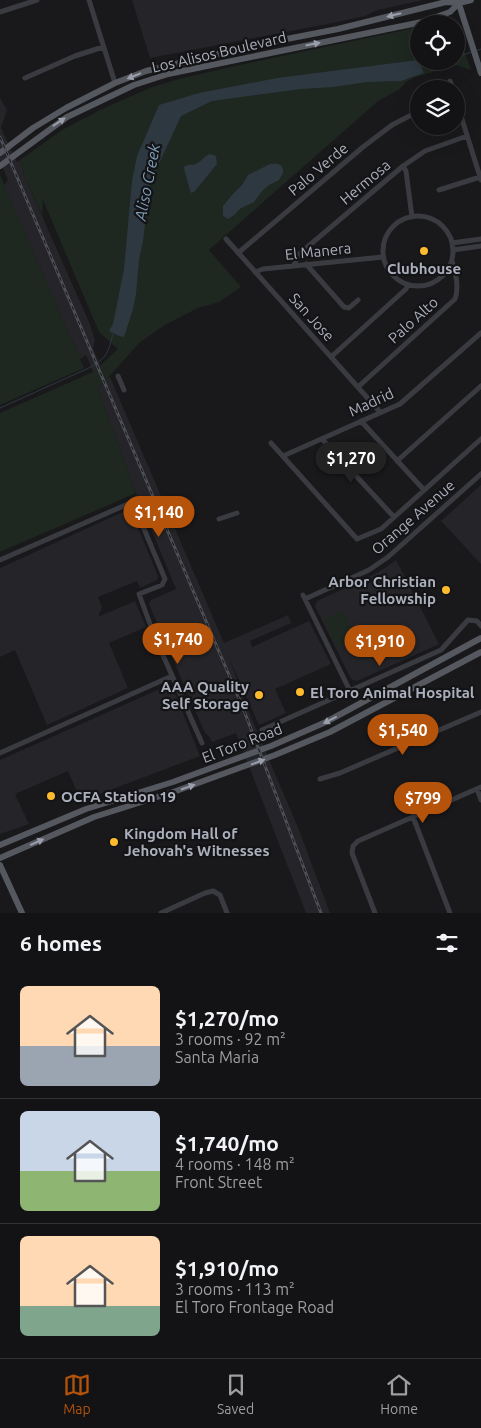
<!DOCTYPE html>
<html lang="en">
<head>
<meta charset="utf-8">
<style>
  :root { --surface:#131315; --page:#202022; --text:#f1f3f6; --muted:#9d9ea0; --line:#323234; --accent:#b45309 }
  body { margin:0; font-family:Ubuntu,sans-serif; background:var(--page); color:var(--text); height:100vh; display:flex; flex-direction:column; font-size:19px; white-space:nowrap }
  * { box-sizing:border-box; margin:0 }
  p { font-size:16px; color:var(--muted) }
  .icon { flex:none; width:28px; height:28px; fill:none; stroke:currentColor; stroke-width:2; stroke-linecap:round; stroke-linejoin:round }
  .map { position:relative; height:913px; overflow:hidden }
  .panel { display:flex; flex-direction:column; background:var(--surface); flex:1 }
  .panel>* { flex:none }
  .controls { position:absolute; left:410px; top:15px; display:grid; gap:10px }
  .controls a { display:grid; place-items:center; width:55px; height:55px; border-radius:50%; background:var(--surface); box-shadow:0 5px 20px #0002,0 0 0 1px var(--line); font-size:25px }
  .price { position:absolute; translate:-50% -42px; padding:0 11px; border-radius:18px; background:var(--accent); color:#fff; font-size:16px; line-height:32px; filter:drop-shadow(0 1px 2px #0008) }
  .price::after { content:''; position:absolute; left:50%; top:30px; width:15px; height:11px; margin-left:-8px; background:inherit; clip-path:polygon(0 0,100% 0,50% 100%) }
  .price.current { background:#222; color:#fff }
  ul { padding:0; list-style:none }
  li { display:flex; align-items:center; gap:15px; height:125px; padding:0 20px }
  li+li { border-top:1px solid var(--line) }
  li span { display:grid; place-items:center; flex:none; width:140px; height:100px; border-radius:8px; color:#555 }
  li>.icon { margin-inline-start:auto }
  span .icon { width:60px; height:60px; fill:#fffc; stroke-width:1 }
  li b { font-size:21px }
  h2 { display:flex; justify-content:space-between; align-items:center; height:60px; padding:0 20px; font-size:21px }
  .tab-bar { display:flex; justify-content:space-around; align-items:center; height:70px; border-top:1px solid var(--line); background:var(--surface); font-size:14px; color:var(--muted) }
  .tab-bar a { display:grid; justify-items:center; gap:2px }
  .tab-bar .current { color:var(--accent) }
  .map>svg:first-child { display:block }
  .built { fill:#252529 }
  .green { fill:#1e2720 }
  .water { fill:#2e3841 }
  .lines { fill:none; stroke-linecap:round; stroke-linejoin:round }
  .stream { stroke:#2e3841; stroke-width:1 }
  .minor { stroke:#3a3b41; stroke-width:5 }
  .major { stroke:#565860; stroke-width:6 }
  .rail-casing { stroke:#4d4f56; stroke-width:3 }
  .rail { stroke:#141417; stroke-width:1; stroke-dasharray:4; stroke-linecap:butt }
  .oneway { fill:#9a9eaa }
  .poi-dot { fill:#ffbb2e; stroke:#141417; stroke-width:2 }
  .labels { text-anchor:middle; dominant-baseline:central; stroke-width:4.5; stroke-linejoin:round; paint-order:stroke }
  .street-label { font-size:15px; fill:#abb0bc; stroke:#141417 }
  .poi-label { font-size:15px; font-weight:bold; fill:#abb0bc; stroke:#141417; text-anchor:start }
  .water-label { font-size:16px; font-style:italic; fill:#7f9eb9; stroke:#141417 }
</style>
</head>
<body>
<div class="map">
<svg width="481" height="913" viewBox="0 0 481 913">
  <rect width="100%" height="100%" fill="#19191c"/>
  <path class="built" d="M132,0H423L378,10L365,16L333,23L150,58Z
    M0,98L7,110L1,128L17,162L20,160L24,173H23L89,322L95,340L93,348L106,380L110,377L224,643L288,615L291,623L250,641L252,647L309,621L331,664L275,689L286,713L259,725L229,658L251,717L299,830L330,913H306L236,733L212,742L209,736L205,733L149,604L151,600L176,589L136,493L98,389L100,387L86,355L80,359L4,185L8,180L0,160Z
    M481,485V564L441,521Z
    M125,511L132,513L158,576L157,580L140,588L137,581L98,597L102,607L98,617L135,601L146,627L109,643L128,688L47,725L15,650L0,657V568Z
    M396,560L439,644L357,681L351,679L315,606L317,601L365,579L382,570Z
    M169,685L173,688L200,756L81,801L68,771L15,794L29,824L0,834V760Z"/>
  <path class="green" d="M419,27V61H456V27L471,70L456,65L416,77L406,82L400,89L378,101L209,250L241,287L219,302L198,308L165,325L139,343L98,389L136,493L0,552V413L93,372L118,349L99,332L43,200L42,215L23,173L24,172L20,160L62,130L100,110L152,87L179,79L235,66Z
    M0,175L84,368L0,405Z
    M343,610L356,637L337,647L324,619Z"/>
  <path class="water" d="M418,60L424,73L401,81L367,82L333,87L301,89L212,101L181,116L150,183L143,241L139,260L136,294L133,309L124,337L119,336L109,331L113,324L124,269L132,181L137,156L159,105L199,93L277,78Z
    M210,154L216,156L217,164L194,192L191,193C190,190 184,170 184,167C189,163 191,166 196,164C202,161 204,156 210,154Z
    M270,164C278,163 284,164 283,173L279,180L269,185L262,191L254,202L241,208L234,215L228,219L223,216V206L232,195L242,185L248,175Z"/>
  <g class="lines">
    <path class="stream" d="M476,51L481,49
      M456,57L472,52
      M422,67L443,61
      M0,408L91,367C108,357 108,352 113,334"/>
    <path class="minor" d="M89,0L115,83
      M0,12L37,0
      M25,78L75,56L103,47
      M450,81L453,89
      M456,100L481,180
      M403,166L406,171L412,217
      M439,190L480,177
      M383 251a35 35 0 1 1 70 0a35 35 0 1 1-70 0Z
      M226,239L380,412
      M452,243L481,239
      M453,250L481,246
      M238,253L363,147L392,125L419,111
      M306,264L344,307L349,308L358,300
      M294,265L298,255L403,166L425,151L467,136
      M255,272L263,269L383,257
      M331,357L406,289L408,285
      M118,376L124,390
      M358,387L455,299C459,288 456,273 452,261
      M361,421L424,490
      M322,439L394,517
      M271,443L357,539L381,529L481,439
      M283,456L400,404L481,333
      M397,461L481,386
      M219,519L237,513
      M0,560L128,504L131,503L134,505L165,579L162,585L139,594L154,635L202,743
      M303,595L350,691
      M305,599L369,570L388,557L481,474
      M262,730L441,650L468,620L477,621L481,626
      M0,753L172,676
      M320,779L340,773L481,712
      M477,789L481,800
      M413,817L450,913
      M161,913L205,893L213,891L220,895L227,913
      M375,913L352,853L353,846L358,841L481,787"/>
    <path class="major" d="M458,1L481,73
      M0,153L33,128L66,108L115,83L146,71L251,46L338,29L446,2L459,3L471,0
      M0,166L67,117L134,85L168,74L422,22L450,12L459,3
      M0,845L86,809L173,782L271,746L326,722L481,638
      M0,858L94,817L176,791L275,755L330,732L481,652
      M0,865L22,913"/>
    <g class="rail-casing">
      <path id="rail" d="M0,137L243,708L321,913"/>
    </g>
    <use href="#rail" class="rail"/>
  </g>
  <defs><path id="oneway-solid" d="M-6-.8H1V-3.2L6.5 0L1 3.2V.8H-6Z" transform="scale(1.25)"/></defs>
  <g class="oneway">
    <use href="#oneway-solid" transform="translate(394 15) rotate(166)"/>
    <use href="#oneway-solid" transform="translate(313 44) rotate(-11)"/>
    <use href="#oneway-solid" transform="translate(134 76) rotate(158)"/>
    <use href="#oneway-solid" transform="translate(59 122) rotate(-33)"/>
    <use href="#oneway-solid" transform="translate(330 720) rotate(153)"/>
    <use href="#oneway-solid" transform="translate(258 762) rotate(-21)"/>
    <use href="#oneway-solid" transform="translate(188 787) rotate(-19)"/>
    <use href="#oneway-solid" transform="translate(37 842) rotate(-24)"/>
  </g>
  <g class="poi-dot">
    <circle cx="424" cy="251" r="5"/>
    <circle cx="446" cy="590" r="5"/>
    <circle cx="300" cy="692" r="5"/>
    <circle cx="259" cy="695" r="5"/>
    <circle cx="51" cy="796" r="5"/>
    <circle cx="114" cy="842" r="5"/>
  </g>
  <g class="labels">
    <g class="street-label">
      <text transform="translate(219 52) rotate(-13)">Los Alisos Boulevard</text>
      <text transform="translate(318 169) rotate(-40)">Palo Verde</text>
      <text transform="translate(365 182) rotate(-40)">Hermosa</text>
      <text transform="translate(318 251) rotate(-6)">El Manera</text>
      <text transform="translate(312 317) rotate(48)">San Jose</text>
      <text transform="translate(413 320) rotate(-42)">Palo Alto</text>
      <text transform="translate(371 402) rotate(-25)">Madrid</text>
      <text transform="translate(413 517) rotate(-41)">Orange Avenue</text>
      <text transform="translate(242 743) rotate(-21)">El Toro Road</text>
    </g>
    <g class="poi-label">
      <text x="424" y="268" text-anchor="middle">Clubhouse</text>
      <text x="436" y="581" text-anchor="end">Arbor Christian<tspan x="436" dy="17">Fellowship</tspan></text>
      <text x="249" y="686" text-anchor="end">AAA Quality<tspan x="249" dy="17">Self Storage</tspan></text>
      <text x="310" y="692">El Toro Animal Hospital</text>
      <text x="61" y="796">OCFA Station 19</text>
      <text x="124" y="833">Kingdom Hall of<tspan x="124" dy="17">Jehovah's Witnesses</tspan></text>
    </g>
    <g class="water-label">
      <text transform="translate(147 182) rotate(-79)">Aliso Creek</text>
    </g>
  </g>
</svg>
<div class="controls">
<a><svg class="icon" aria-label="locate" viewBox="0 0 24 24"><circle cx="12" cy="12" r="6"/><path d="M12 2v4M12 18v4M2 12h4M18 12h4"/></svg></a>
<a><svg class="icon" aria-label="layers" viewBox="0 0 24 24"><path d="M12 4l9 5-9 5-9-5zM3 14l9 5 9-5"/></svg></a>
</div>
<b class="price current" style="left:351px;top:484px">$1,270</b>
<b class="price" style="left:159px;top:538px">$1,140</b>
<b class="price" style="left:178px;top:665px">$1,740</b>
<b class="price" style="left:380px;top:667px">$1,910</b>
<b class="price" style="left:403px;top:756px">$1,540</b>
<b class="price" style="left:423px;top:824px">$799</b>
</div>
<section class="panel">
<h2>6 homes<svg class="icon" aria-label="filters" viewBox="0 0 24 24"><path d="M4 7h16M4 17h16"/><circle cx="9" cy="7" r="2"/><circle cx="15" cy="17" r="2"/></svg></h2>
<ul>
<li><span style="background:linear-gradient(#ffd9b3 60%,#9aa5b1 0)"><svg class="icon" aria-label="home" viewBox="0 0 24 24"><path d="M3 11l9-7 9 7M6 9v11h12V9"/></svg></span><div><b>$1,270/mo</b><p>3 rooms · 92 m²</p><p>Santa Maria</p></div></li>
<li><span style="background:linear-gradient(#c9d6e8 60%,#8fb573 0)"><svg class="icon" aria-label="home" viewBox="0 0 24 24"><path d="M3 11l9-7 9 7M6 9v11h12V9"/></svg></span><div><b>$1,740/mo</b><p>4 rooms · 148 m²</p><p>Front Street</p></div></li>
<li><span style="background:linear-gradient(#ffd9b3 70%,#7fa58c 0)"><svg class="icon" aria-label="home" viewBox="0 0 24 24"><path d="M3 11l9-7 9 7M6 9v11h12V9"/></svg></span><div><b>$1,910/mo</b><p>3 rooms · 113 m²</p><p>El Toro Frontage Road</p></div></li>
</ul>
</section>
<nav class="tab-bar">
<a class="current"><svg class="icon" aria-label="map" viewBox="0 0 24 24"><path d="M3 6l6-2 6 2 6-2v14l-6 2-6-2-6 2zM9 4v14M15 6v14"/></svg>Map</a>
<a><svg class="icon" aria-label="saved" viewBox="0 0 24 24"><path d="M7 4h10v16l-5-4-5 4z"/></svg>Saved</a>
<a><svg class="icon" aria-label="home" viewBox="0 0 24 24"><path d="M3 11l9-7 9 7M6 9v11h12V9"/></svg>Home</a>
</nav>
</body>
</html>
